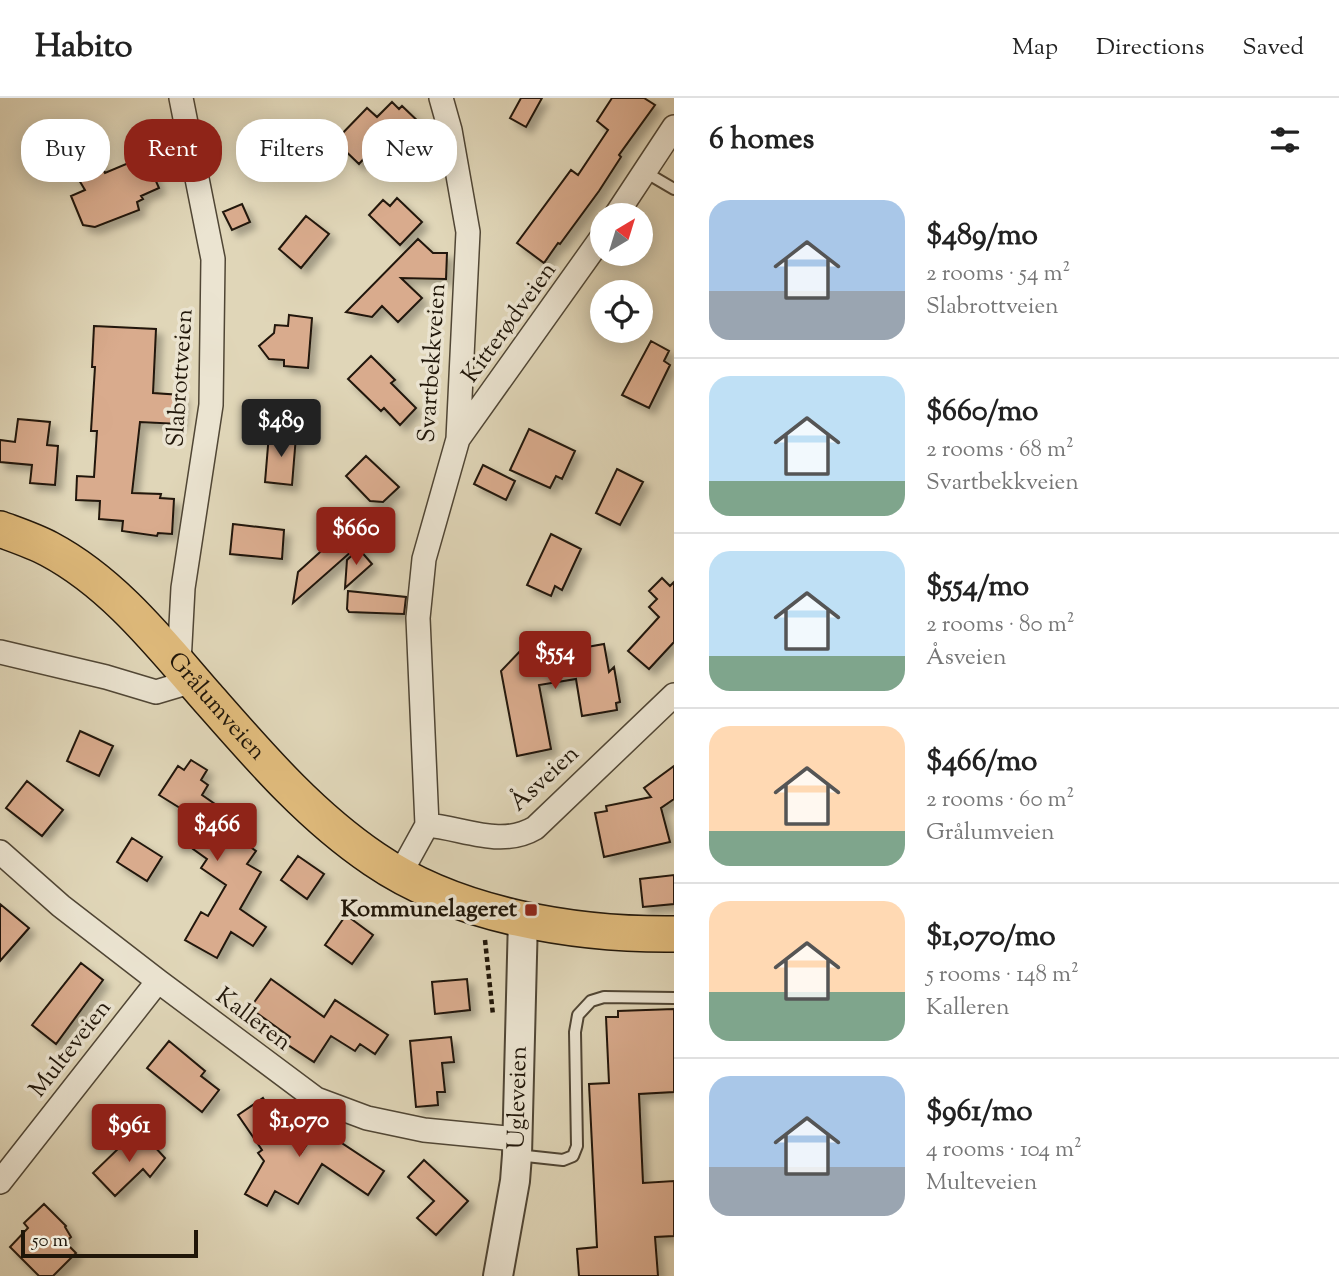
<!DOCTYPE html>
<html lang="en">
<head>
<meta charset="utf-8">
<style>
  :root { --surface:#fff; --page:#f2f2f2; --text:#222; --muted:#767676; --line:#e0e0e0; --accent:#8f2418 }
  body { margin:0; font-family:"Sorts Mill Goudy",serif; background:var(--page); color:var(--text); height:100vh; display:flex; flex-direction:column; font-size:26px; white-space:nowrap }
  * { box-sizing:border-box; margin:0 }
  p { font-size:23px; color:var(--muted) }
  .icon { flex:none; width:38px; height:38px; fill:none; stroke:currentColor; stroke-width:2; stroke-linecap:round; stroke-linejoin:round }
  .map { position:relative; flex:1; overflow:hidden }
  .sheet { display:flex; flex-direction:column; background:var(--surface); width:665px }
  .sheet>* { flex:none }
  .banner { position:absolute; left:21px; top:21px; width:548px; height:63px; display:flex; gap:14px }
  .needle { width:46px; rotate:38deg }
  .fabs { position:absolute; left:590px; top:105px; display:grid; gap:14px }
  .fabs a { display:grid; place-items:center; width:63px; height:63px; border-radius:50%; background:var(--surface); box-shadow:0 4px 18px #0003; font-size:35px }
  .scale { position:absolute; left:21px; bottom:18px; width:177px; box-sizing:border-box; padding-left:7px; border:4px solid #201609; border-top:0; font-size:19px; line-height:24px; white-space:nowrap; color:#201609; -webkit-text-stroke:5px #ebe4d1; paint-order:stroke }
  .price { position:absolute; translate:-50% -60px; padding:0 16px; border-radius:7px; background:var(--accent); color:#fff; font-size:23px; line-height:46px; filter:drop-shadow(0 2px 4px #0008) }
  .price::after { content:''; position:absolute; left:50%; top:42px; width:21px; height:16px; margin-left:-10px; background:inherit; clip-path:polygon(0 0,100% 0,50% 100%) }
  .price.current { background:#222; color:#fff }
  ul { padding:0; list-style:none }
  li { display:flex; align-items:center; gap:21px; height:175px; padding:0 35px }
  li+li { border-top:2px solid var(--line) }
  li span { display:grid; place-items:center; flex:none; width:196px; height:140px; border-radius:21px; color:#555 }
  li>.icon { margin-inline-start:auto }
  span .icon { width:84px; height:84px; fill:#fffc; stroke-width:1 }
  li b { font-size:30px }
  h2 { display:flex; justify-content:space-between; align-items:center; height:84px; padding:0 35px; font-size:30px }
  .chip { padding:0 24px; border-radius:28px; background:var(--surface); box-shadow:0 4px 18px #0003; font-size:24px; line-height:63px }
  .chip.current { background:var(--accent); color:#fff }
  header { display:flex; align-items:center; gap:42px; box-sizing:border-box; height:98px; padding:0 35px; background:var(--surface); border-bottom:2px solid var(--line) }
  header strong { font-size:33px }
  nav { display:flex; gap:38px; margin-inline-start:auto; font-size:24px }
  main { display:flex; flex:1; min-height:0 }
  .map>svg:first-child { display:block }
  .building { fill:#d9ab8d; stroke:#201609; stroke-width:2; filter:url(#shadow) }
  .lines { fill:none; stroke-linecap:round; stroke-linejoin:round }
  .service-casing { stroke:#504635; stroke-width:14 }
  .minor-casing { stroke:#504635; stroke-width:26 }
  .tertiary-casing { stroke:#504635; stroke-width:32 }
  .primary-casing { stroke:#201609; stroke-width:38 }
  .path { stroke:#201609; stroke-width:4.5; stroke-dasharray:5 3.5; stroke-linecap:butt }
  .service { stroke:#ebe4d1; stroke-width:10 }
  .minor { stroke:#ebe4d1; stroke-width:23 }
  .tertiary { stroke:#ebe4d1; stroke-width:28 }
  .primary { stroke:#e0bb7c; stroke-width:35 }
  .poi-dot { fill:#8f2418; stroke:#ebe4d1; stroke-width:2.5 }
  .labels { text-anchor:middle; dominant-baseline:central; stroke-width:7; stroke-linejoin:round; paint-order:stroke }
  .street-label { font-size:24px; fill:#201609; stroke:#ebe4d1 }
  .poi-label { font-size:24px; font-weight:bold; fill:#201609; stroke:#ebe4d1; text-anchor:end }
</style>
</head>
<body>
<header>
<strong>Habito</strong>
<nav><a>Map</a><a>Directions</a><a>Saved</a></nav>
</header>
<main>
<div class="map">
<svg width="674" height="1178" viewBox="0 0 674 1178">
  <defs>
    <filter id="shadow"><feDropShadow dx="6" dy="6" stdDeviation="3.5" flood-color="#0004"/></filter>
  </defs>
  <rect width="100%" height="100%" fill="#e0d6b8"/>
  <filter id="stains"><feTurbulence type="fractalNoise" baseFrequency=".00286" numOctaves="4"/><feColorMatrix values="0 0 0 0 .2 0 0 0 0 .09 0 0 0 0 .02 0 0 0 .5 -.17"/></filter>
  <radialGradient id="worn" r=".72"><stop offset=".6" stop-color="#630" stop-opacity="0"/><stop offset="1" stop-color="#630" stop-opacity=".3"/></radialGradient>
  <path class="building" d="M521,0H542L526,29L510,20Z
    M612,0H644L655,7L619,57L621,59L599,93L560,146L558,145L544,165L517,145L571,72L578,77L608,32L597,23Z
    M392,4L399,11L402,8L423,28L404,48L398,43L385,56L376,47L359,66L335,43L367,10L377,19Z
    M81,31L105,75L145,58L159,90L141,98L143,101L137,104L139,112L95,129L83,127L71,98L85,92L57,45Z
    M287,31L295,60L247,72L239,44Z
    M397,100L422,124L400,147L369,117L383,102L390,108Z
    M242,106L250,124L232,132L223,114Z
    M306,118L329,136L301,170L279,151Z
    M418,141L433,155H447L446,181L401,180L422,200L398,224L382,208L372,219L346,214Z
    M289,217L312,220L308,270L284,268V262L269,261L259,248L274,235L275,227L288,228Z
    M94,228L156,231L153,295L182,297L180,326L140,324L132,395L161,396L160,400L174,401L172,436L158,435L157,438L122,433L123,423L99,421L100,403L76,402L77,378L94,379L97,333H91L95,269H92Z
    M651,243L669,253L664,263L670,267L649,310L622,297Z
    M371,258L395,282L391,285L416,310L400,327L384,310L381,313L348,281Z
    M18,321L50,324L47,347L58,348L55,387L30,385L32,367L0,364V342L15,344Z
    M529,331L575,353L562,381L556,378L550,390L510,372Z
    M269,336L296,338L292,387L265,384Z
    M366,358L399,389L383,404L370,403L346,378Z
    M483,367L515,383L506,402L474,386Z
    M617,371L643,384L620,427L596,415Z
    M233,426L284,432L282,461L230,456Z
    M551,436L581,451L562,492L555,488L551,498L527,487Z
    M339,437L353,452L293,505L298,474Z
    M359,451L372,466L345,490L347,462Z
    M662,480L670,488L674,484V544L649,571L628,553L659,519L649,509L657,501L649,493Z
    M348,493L406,499L404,516L349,514L347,511Z
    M604,546L609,574L614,569L620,604L616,605L617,612L582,618L576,581L539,587L551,651L517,658L501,573L525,548L540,562L571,556L570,552Z
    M80,633L113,648L99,678L67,663Z
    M191,662L207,672L201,682L208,687L202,697L241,724L232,736L256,753L247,766L261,774L240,811L266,829L253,848L231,834L217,860L185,842L201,814L208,818L226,787L201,770L207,761L193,751L209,728L159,697L178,668L184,672Z
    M674,668V701L661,710L670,744L604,759L595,715L607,713L606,708L651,699L644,690Z
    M27,683L63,712L42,738L6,710Z
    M132,740L162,759L147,783L117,764Z
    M298,758L324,776L307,801L281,782Z
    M674,777V806L643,809L640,781Z
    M0,806L29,830L0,863Z
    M346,817L373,837L352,866L325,847Z
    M81,865L103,882L56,946L32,927Z
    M271,881L324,919L335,902L388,937L375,956L360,946L355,953L331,938L314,964L285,945L290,939L250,910Z
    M467,881L470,912L435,916L432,884Z
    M674,911V994L639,996L643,1085L674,1083V1138L655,1139L658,1178H579L577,1151L597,1149L589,986L609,985L606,919H618V913Z
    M451,939L454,964L442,965L445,994H437L438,1007L416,1009L410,943Z
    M169,943L205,973L201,978L219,992L202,1014L147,970Z
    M263,1000L301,1055L316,1033L332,1043L334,1040L384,1073L368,1097L322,1066L298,1106L275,1093L267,1108L245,1096L264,1063L258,1055L262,1052L238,1017Z
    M142,1035L165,1060L150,1079L143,1071L115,1098L93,1075L122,1047L126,1050Z
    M424,1062L468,1103L436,1137L417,1120L434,1103L408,1079Z
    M44,1106L66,1128L65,1129L71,1139L65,1144L76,1155L53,1178H39L10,1149L28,1130L24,1125Z"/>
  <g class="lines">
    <g class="service-casing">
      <path id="service" d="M645,74L674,91
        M517,1057L563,1062L573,1058L577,1048L575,934L578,917L591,903L604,899L674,900"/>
    </g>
    <g class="minor-casing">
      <path id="minor" d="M616,117L674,29
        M458,341L602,139
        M0,554L106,579L156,594L193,583
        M179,565L183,490L211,307L213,161L181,0
        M427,727C463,730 501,750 535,730L674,597
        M0,754L61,808L158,883L316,1001L367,1020L424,1032L517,1041
        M400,776L427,727L418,520L424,461L458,341L468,134L450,32L441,0
        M0,1084L158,883"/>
    </g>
    <g class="tertiary-casing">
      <g id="tertiary">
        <path id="s1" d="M498,1178L515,1083L517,1057L523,820"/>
      </g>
    </g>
    <g class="primary-casing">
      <g id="primary">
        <path id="s2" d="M0,431C16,437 34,443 49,451C113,485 160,545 207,599C258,657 309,717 374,761C457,818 575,837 674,836"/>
      </g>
    </g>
    <path class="path" d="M485,842L493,917"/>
    <use href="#service" class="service"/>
    <use href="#minor" class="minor"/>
    <use href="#tertiary" class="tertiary"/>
    <use href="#primary" class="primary"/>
  </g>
  <rect class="poi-dot" x="524" y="805" width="14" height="14" rx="3.5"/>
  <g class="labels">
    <g class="street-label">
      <text transform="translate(510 225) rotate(-54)">Kitterødveien</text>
      <text transform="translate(433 265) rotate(-86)">Svartbekkveien</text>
      <text transform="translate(181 280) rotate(-86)">Slabrottveien</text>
      <text stroke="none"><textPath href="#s2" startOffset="284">Grålumveien</textPath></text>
      <text transform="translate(545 681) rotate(-43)">Åsveien</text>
      <text transform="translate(253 922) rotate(37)">Kalleren</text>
      <text transform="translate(71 951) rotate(-52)">Multeveien</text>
      <text stroke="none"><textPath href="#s1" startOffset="180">Ugleveien</textPath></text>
    </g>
    <g class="poi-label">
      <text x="517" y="812">Kommunelageret</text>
    </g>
  </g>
  <rect width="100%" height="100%" filter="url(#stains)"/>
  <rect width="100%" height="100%" fill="url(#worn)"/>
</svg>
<div class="fabs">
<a><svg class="needle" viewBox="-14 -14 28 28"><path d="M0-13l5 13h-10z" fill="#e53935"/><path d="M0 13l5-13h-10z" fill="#767676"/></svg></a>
<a><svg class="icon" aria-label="locate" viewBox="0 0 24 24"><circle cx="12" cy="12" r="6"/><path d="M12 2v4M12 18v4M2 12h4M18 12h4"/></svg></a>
</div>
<div class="scale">50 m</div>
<b class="price current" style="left:281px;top:361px">$489</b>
<b class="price" style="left:356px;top:469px">$660</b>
<b class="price" style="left:555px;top:593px">$554</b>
<b class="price" style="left:217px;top:765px">$466</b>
<b class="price" style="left:299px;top:1061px">$1,070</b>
<b class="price" style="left:129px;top:1066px">$961</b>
<div class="banner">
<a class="chip">Buy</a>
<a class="chip current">Rent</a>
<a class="chip">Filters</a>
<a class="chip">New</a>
</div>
</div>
<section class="sheet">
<h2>6 homes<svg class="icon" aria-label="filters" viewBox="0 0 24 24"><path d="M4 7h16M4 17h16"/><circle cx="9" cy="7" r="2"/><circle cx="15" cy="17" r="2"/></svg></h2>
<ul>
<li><span style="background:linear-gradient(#a9c7e8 65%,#9aa5b1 0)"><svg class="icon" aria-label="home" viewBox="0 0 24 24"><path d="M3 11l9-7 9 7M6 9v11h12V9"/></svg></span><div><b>$489/mo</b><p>2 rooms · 54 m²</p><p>Slabrottveien</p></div></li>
<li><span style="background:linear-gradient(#bfe0f5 75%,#7fa58c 0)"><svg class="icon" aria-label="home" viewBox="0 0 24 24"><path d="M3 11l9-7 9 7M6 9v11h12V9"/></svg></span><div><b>$660/mo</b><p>2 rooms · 68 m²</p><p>Svartbekkveien</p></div></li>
<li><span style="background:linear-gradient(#bfe0f5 75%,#7fa58c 0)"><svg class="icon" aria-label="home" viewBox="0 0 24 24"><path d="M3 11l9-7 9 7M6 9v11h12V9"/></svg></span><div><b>$554/mo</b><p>2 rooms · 80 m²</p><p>Åsveien</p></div></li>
<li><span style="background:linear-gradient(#ffd9b3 75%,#7fa58c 0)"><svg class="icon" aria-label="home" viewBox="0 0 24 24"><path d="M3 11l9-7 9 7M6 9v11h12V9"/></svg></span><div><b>$466/mo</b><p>2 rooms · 60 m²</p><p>Grålumveien</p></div></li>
<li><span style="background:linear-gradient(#ffd9b3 65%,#7fa58c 0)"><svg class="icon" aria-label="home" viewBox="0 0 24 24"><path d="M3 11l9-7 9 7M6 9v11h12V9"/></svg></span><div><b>$1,070/mo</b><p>5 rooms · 148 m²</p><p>Kalleren</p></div></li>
<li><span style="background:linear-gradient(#a9c7e8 65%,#9aa5b1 0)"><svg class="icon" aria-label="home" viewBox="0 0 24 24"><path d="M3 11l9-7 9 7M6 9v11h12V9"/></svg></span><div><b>$961/mo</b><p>4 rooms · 104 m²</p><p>Multeveien</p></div></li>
</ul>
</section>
</main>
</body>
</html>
